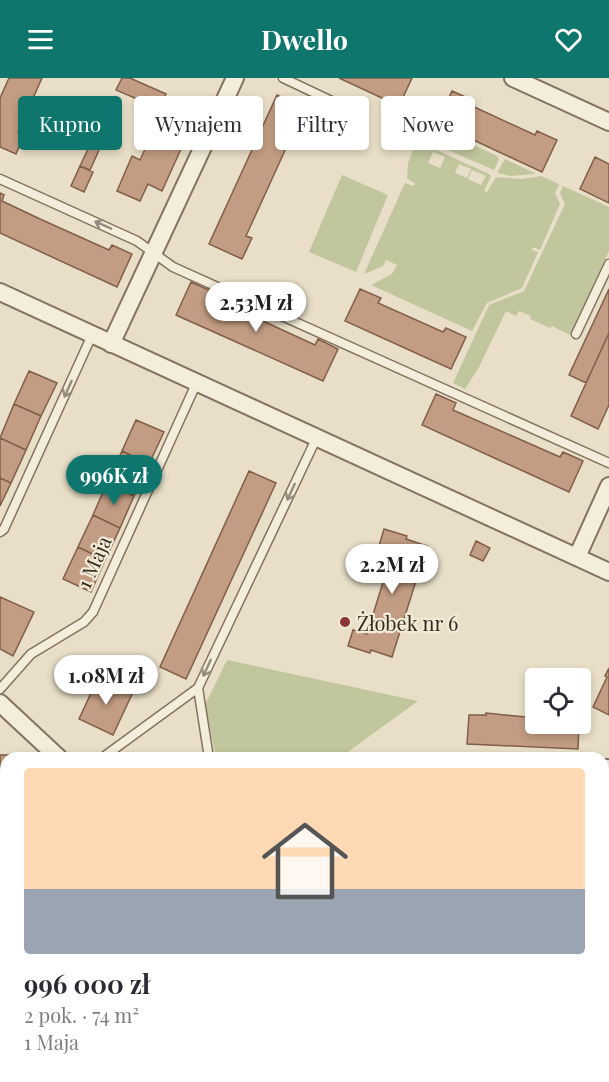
<!DOCTYPE html>
<html lang="pl">
<head>
<meta charset="utf-8">
<style>
  :root { --surface:#fff; --page:#f2f2f3; --text:#2b2b33; --muted:#7c7c81; --accent:#0f766e }
  body { margin:0; font-family:"Playfair Display",serif; background:var(--page); color:var(--text); height:100vh; display:flex; flex-direction:column; font-size:22px; white-space:nowrap }
  * { box-sizing:border-box; margin:0 }
  p { font-size:20px; color:var(--muted) }
  .icon { flex:none; width:33px; height:33px; fill:none; stroke:currentColor; stroke-width:2; stroke-linecap:round; stroke-linejoin:round }
  .map { position:relative; flex:1; overflow:hidden }
  .panel { position:absolute; left:0px; top:674px; width:609px; height:332px; display:flex; flex-direction:column; background:var(--surface); border-radius:18px 18px 0 0; box-shadow:0 3px 9px #0003 }
  .panel>* { flex:none }
  .hud { position:absolute; left:18px; top:18px; width:573px; height:54px; display:flex; gap:12px }
  .controls { position:absolute; left:525px; top:590px; display:grid; gap:12px }
  .controls a { display:grid; place-items:center; width:66px; height:66px; border-radius:6px; background:var(--surface); box-shadow:0 3px 9px #0003; font-size:30px }
  .price { position:absolute; translate:-50% -51px; padding:0 14px; border-radius:21px; background:#fff; color:#222; font-size:20px; line-height:39px; filter:drop-shadow(0 2px 3px #0008) }
  .price::after { content:''; position:absolute; left:50%; top:36px; width:18px; height:14px; margin-left:-9px; background:inherit; clip-path:polygon(0 0,100% 0,50% 100%) }
  .price.on { background:var(--accent); color:#fff }
  ul { padding:0; list-style:none }
  li { display:grid; align-content:center; gap:12px; height:318px; padding:0 24px }
  li span { display:grid; place-items:center; height:186px; border-radius:6px; color:#555 }
  li>.icon { margin-inline-start:auto }
  span .icon { width:108px; height:108px; fill:#fffc; stroke-width:1 }
  li b { font-size:26px }
  .pill { padding:0 21px; border-radius:6px; background:var(--surface); box-shadow:0 3px 9px #0003; font-size:21px; line-height:54px }
  .pill.on { background:var(--accent); color:#fff }
  header { display:flex; justify-content:space-between; align-items:center; height:78px; padding:0 24px; background:var(--accent); color:#fff; font-size:27px; font-weight:700 }
  .map>svg:first-child { display:block }
  .green { fill:#c2c69d; fill-rule:evenodd }
  .building { fill:#c39d83; stroke:#805e48; stroke-width:1.5 }
  .lines { fill:none; stroke-linecap:round; stroke-linejoin:round }
  .service-casing { stroke:#83725f; stroke-width:11 }
  .minor-casing { stroke:#83725f; stroke-width:20 }
  .service { stroke:#f5eddb; stroke-width:8 }
  .minor { stroke:#f5eddb; stroke-width:16 }
  .oneway { stroke:#968c7e }
  .poi-dot { fill:#8b3638; stroke:#f2ead7; stroke-width:2 }
  .labels { text-anchor:middle; dominant-baseline:central; stroke-width:4.5; stroke-linejoin:round; paint-order:stroke }
  .street-label { font-size:20px; fill:#362b21; stroke:#f2ead7 }
  .poi-label { font-size:20px; fill:#362b21; stroke:#f2ead7; text-anchor:start }
</style>
</head>
<body>
<header><svg class="icon" aria-label="menu" viewBox="0 0 24 24"><path d="M4 6h16M4 12h16M4 18h16"/></svg>Dwello<svg class="icon" aria-label="heart" viewBox="0 0 24 24"><path d="M12 20l-8-8c-3-5 5-10 8-4 3-6 11-1 8 4z"/></svg></header>
<div class="map">
<svg width="609" height="1004" viewBox="0 0 609 1004">
  <rect width="100%" height="100%" fill="#e9dfc8"/>
  <path class="green" d="M427,45L497,78L499,81L494,92L420,60L419,57Z
    M416,65L431,71L432,70L489,96L491,98L484,113L487,114L496,99L521,101L541,98L559,106L555,115L560,126L540,172L533,169L532,172L538,174L522,210L487,225L472,253L371,207L392,196L397,187L386,182L383,188L364,196L405,105L413,108L415,105L407,101L408,85ZM433,74L445,79L440,90L428,85ZM459,86L471,91L467,100L455,95ZM472,92L486,98L481,107L468,101Z
    M505,81L535,95V96L510,98L498,95V93Z
    M342,97L388,117L356,194L309,174Z
    M563,108L609,129V173L570,257L552,248L550,250L530,241L531,238L519,233L516,238L506,233L479,289L465,311L453,305L489,227L524,213L565,126L560,115Z
    M227,582L418,623L341,679H216L205,627Z"/>
  <path class="building" d="M9,0H42L18,54L24,57L16,76L0,69V20Z
    M122,0H130L166,16L160,31L116,12Z
    M339,0H412L399,28Z
    M452,13L472,22L470,27L535,57L537,53L557,62L542,94L437,45Z
    M277,17L310,32L301,53L295,50L282,79L246,158L252,160L242,181L209,166Z
    M109,26L118,30L90,92L80,88Z
    M156,47L186,60L162,113L148,106L140,123L117,113L132,78L140,82Z
    M595,79L609,86V125L580,111Z
    M80,88L93,94L84,114L71,108Z
    M0,115L4,117L2,123L40,141L109,172L112,167L132,176L117,209L0,155Z
    M191,204L211,213L209,218L315,267L318,261L338,271L323,303L176,237Z
    M360,211L381,220L378,225L443,254L446,250L466,259L451,291L345,243Z
    M609,211V255L586,305L569,297Z
    M609,255V327L598,351L571,338Z
    M29,293L57,305L41,338L14,326Z
    M436,316L456,325L453,332L560,379L563,374L583,383L569,414L422,347Z
    M14,326L41,338L26,372L0,360Z
    M136,342L164,354L149,386L122,373Z
    M0,360L26,372L11,405L0,400Z
    M122,373L149,386L134,418L107,405Z
    M249,393L276,405L186,601L160,589Z
    M0,400L11,405L0,428Z
    M107,405L134,418L120,450L93,437Z
    M93,437L120,450L105,482L78,469Z
    M384,451L407,458L406,461L427,468L392,579L371,572L370,575L348,568L353,552L367,556L393,472L379,468Z
    M476,463L490,470L483,483L470,477Z
    M78,469L105,482L91,514L63,501Z
    M0,519L34,534L13,578L0,571Z
    M609,590V637L593,629L607,599L605,598Z
    M99,598L133,614L113,657L79,641Z
    M486,635L536,640V645H579L578,671L467,666L469,637H486Z
    M0,677H16V680H6V712H0Z
    M603,703H609V859L604,980Z
    M0,741L6,742V770H0Z
    M56,999H87V1004H56Z
    M192,999H229V1004H192Z
    M300,999H332V1004H300Z
    M409,999H441L440,1004H409Z
    M521,999H550L549,1004H518V1002H521Z"/>
  <g class="lines">
    <g class="service-casing">
      <path id="service" d="M283,0L338,26L344,34L335,53
        M0,101L137,163L173,189L609,385
        M576,256L609,186
        M0,454L4,451L92,257
        M0,611L31,576L84,544L93,534L196,306
        M102,680L198,610
        M209,680L198,610L316,361
        M233,1004V999"/>
    </g>
    <g class="minor-casing">
      <path id="minor" d="M513,0L609,44
        M0,214L609,494
        M111,266L235,0
        M577,479L609,408
        M0,625L59,680
        M603,690H609
        M0,780H6
        M603,990L609,991
        M120,1004V999"/>
    </g>
    <use href="#service" class="service"/>
    <use href="#minor" class="minor"/>
  </g>
  <defs><path id="oneway-shaft" d="M-6 0H5M1.5-3L5.5 0L1.5 3" fill="none" stroke-width="1.6" stroke-linecap="round" stroke-linejoin="round" transform="scale(1.5)"/></defs>
  <g class="oneway">
    <use href="#oneway-shaft" transform="translate(103 147) rotate(-156)"/>
    <use href="#oneway-shaft" transform="translate(68 311) rotate(114)"/>
    <use href="#oneway-shaft" transform="translate(291 414) rotate(115)"/>
    <use href="#oneway-shaft" transform="translate(207 590) rotate(115)"/>
  </g>
  <circle class="poi-dot" cx="345" cy="544" r="6"/>
  <g class="labels">
    <g class="street-label">
      <text transform="translate(93 484) rotate(-66)">1 Maja</text>
    </g>
    <g class="poi-label">
      <text x="357" y="544">Żłobek nr 6</text>
    </g>
  </g>
</svg>
<div class="controls">
<a><svg class="icon" aria-label="locate" viewBox="0 0 24 24"><circle cx="12" cy="12" r="6"/><path d="M12 2v4M12 18v4M2 12h4M18 12h4"/></svg></a>
</div>
<b class="price" style="left:256px;top:255px">2.53M zł</b>
<b class="price on" style="left:114px;top:428px">996K zł</b>
<b class="price" style="left:392px;top:517px">2.2M zł</b>
<b class="price" style="left:106px;top:628px">1.08M zł</b>
<div class="hud">
<a class="pill on">Kupno</a>
<a class="pill">Wynajem</a>
<a class="pill">Filtry</a>
<a class="pill">Nowe</a>
</div>
<section class="panel">
<ul>
<li><span style="background:linear-gradient(#ffd9b3 65%,#9aa5b1 0)"><svg class="icon" aria-label="home" viewBox="0 0 24 24"><path d="M3 11l9-7 9 7M6 9v11h12V9"/></svg></span><div><b>996 000 zł</b><p>2 pok. · 74 m²</p><p>1 Maja</p></div></li>
</ul>
</section>
</div>
</body>
</html>
